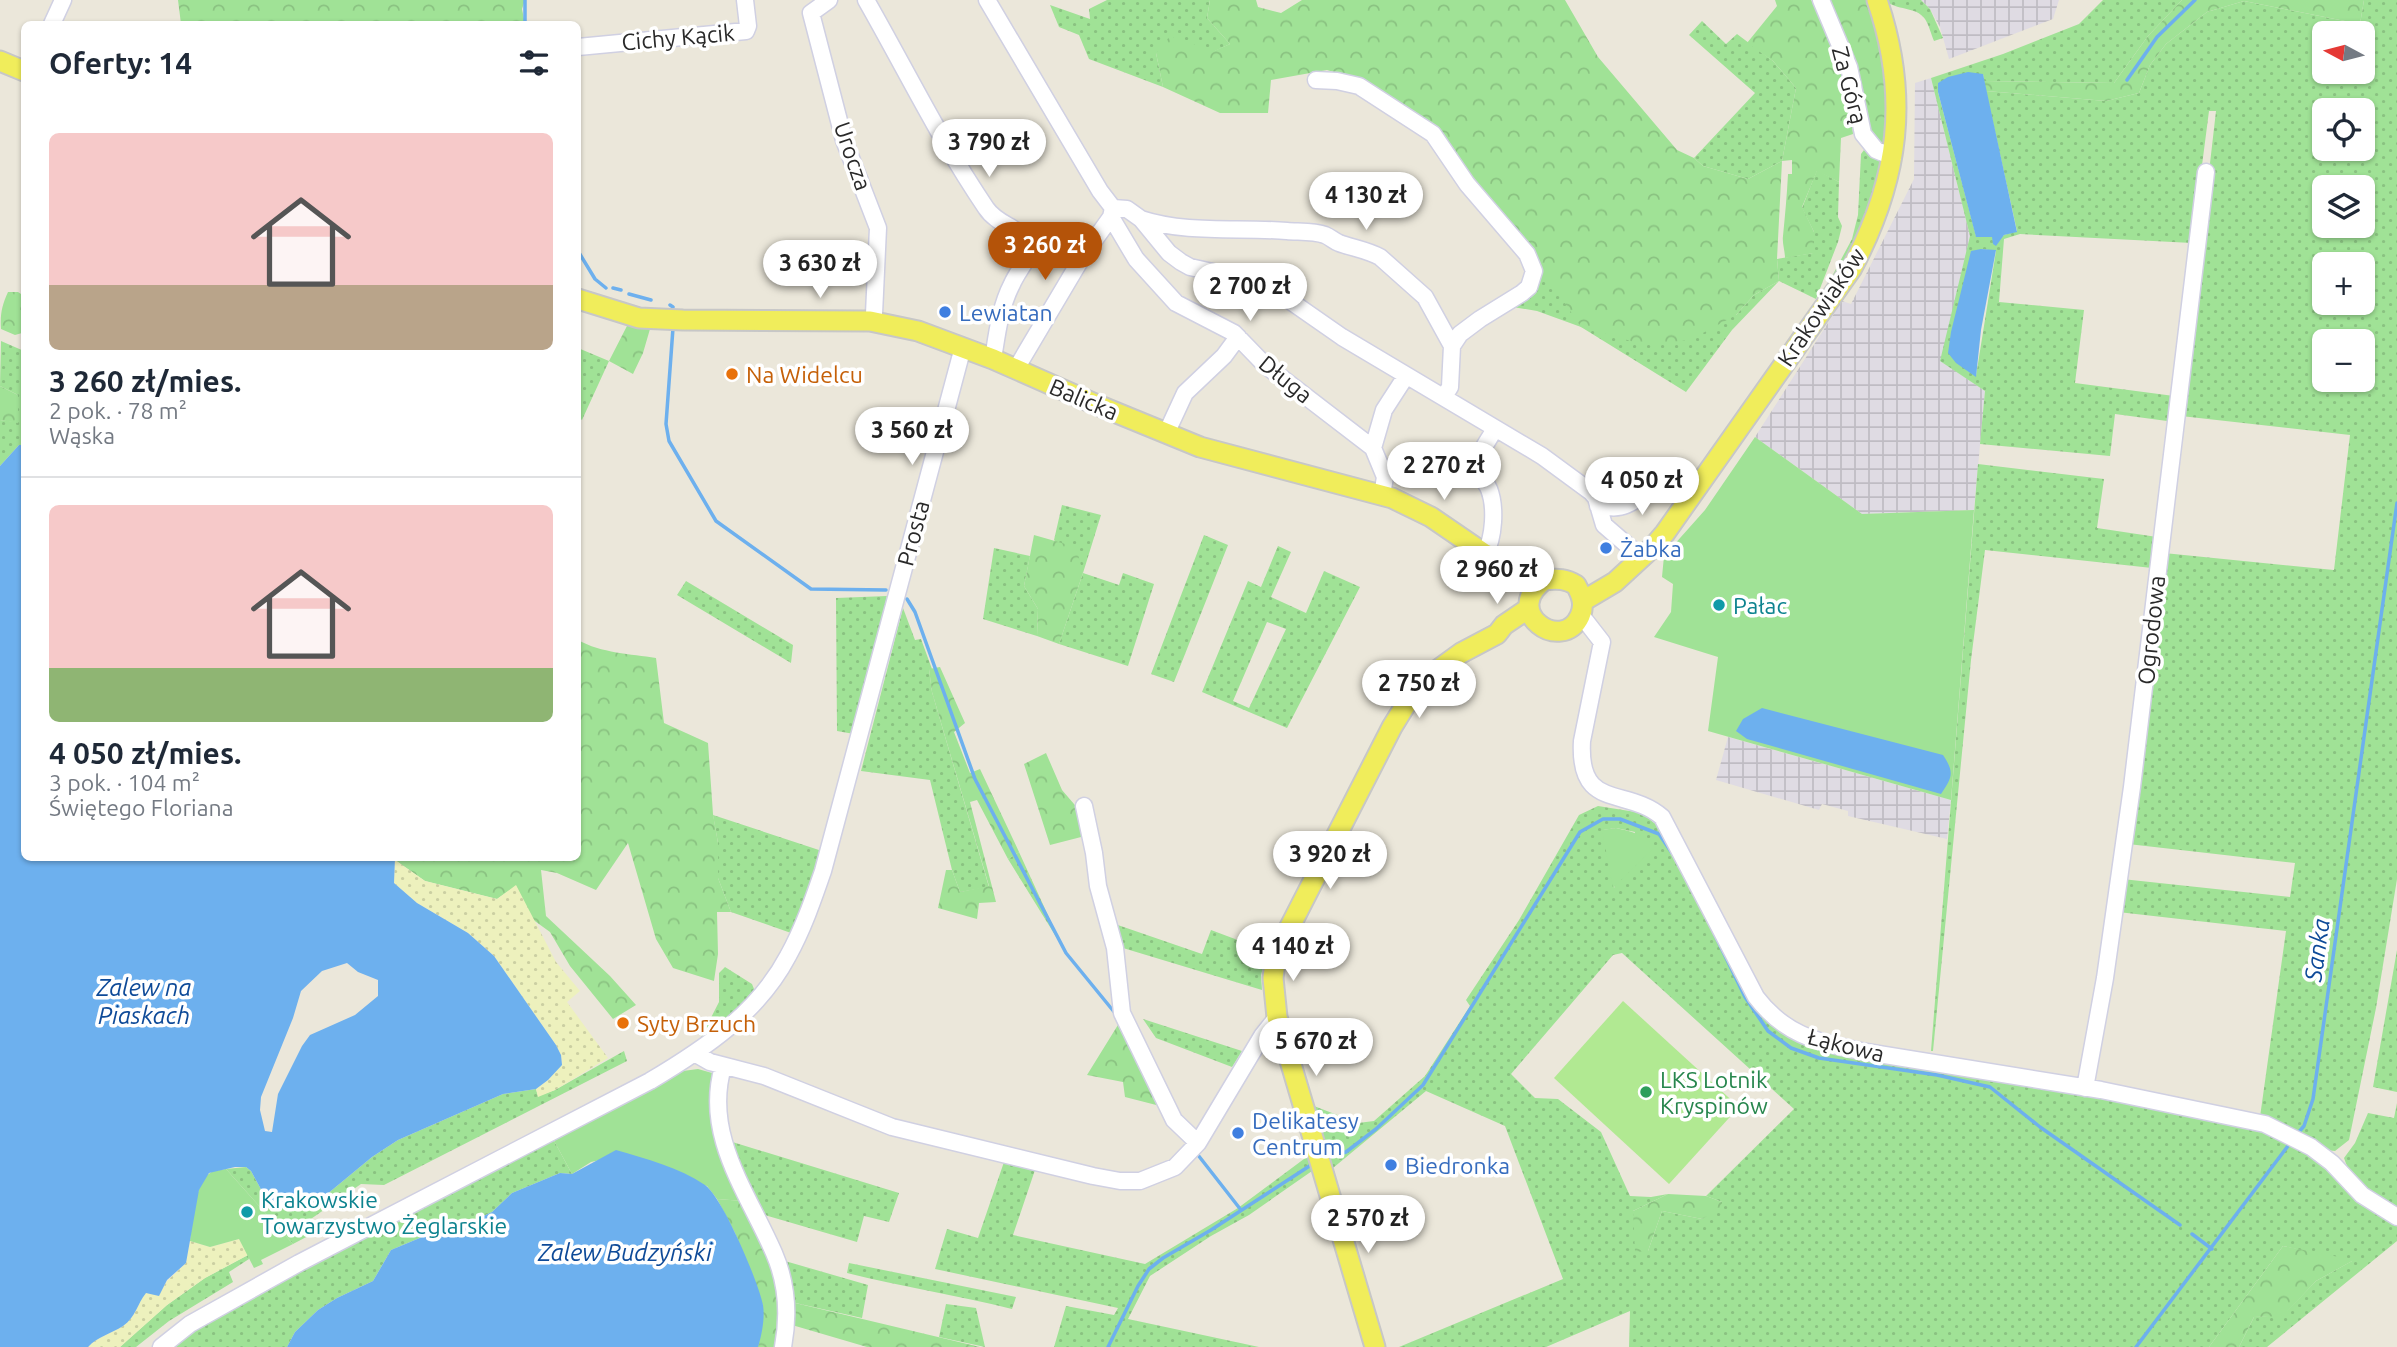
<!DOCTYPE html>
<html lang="pl">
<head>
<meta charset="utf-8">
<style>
  :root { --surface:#fff; --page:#f6f6f7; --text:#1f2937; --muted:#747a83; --line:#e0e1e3; --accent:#b45309 }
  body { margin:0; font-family:Ubuntu,sans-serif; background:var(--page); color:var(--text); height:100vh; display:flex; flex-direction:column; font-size:26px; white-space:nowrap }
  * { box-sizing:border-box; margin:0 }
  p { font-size:23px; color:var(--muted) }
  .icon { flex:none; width:38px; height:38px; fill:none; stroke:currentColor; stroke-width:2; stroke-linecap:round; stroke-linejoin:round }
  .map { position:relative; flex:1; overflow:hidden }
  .drawer { position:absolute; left:21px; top:21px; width:560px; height:840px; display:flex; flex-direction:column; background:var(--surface); border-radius:10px; box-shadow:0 2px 5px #0004 }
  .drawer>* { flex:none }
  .needle { width:46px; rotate:277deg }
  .fabs { position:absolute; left:2312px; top:21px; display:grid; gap:14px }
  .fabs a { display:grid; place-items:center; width:63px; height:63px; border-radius:10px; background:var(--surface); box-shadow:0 2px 5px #0004; font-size:35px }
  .price { position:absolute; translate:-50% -60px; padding:0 16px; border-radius:24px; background:#fff; color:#222; font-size:23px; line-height:46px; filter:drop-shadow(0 2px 4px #0008) }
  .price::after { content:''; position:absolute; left:50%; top:42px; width:21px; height:16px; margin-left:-10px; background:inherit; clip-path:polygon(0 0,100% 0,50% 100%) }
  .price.on { background:var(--accent); color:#fff }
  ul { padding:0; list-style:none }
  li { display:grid; align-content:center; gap:14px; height:371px; padding:0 28px }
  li+li { border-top:2px solid var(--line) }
  li span { display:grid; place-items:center; height:217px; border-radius:10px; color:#555 }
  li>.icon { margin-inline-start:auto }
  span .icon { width:126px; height:126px; fill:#fffc; stroke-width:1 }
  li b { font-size:30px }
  h2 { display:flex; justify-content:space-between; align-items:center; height:84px; padding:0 28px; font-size:30px }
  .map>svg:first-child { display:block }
  .industrial { fill:url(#industrial-grid) }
  .grass { fill:url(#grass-dots); fill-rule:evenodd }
  .forest { fill:url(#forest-crowns) }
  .sand { fill:url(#sand-dots) }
  .park { fill:#a0e296 }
  .pitch { fill:#b1e992 }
  .water { fill:#6db0ee; fill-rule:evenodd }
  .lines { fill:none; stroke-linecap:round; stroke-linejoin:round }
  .stream { stroke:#6db0ee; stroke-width:3.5 }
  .minor-casing { stroke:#d0d0e2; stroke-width:19 }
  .major-casing { stroke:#c7c7c7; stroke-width:23 }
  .minor { stroke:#fff; stroke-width:16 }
  .major { stroke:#f0ed5b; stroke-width:19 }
  .shop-dot { fill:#3f7fe0; stroke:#fff; stroke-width:2.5 }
  .food-dot { fill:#e8710a; stroke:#fff; stroke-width:2.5 }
  .culture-dot { fill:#0f9aa8; stroke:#fff; stroke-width:2.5 }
  .leisure-dot { fill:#2e9e5b; stroke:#fff; stroke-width:2.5 }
  .labels { text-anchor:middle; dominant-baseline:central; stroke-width:7; stroke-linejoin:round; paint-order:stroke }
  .street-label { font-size:23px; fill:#292929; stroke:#fff }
  .shop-label { font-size:23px; fill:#366cbe; stroke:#fff; text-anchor:start }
  .food-label { font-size:23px; fill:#c56008; stroke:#fff; text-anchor:start }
  .culture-label { font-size:23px; fill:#0d838f; stroke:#fff; text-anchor:start }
  .leisure-label { font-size:23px; fill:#27864d; stroke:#fff; text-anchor:start }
  .water-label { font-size:24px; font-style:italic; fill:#0e4a98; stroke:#fff }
</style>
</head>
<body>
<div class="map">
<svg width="2397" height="1347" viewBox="0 0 2397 1347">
  <defs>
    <pattern id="industrial-grid" width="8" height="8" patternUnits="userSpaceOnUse" patternTransform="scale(1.75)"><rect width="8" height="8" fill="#dfdbe3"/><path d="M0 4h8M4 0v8" fill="none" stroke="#bfbcc3"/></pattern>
    <pattern id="grass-dots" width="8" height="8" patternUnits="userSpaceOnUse" patternTransform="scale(1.75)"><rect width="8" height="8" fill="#a0e296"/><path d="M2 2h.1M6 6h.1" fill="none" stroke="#8ac281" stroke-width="1.8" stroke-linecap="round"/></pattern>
    <pattern id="forest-crowns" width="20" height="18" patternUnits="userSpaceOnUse" patternTransform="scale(1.75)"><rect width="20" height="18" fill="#a0e296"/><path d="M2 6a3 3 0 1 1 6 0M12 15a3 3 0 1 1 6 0" fill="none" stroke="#8ac281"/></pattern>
    <pattern id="sand-dots" width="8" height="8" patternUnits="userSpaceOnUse" patternTransform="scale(1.75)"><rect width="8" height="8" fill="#edf1bd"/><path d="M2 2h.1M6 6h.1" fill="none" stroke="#cbcfa2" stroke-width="1.8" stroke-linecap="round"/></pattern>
  </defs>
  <rect width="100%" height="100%" fill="#ebe7da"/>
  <path class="industrial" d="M1921,0H2059L2053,19L1949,59L1940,27L1930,9Z
    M1931,78L1970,236L1941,361L1985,391L1974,510L1862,514L1755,437L1842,301L1851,304L1914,179L1915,83Z
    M1728,737L1951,800L1947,839L1848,816V811L1822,804L1819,810L1716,780Z"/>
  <path class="grass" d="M1107,0H1210L1207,18L1230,44L1215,51L1156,53L1163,87L1089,59L1079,35L1059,27L1050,5L1090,19L1089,9Z
    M1885,0H1921L1930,9L1943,38L1934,41C1931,34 1929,25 1925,19C1916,6 1896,11 1885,0Z
    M2103,0H2182L2148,36L2114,83L1984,81L1983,74L1938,83V92L1976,236L1992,237L1998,240L2004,235L2017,231L1986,91L2106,101L2139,93L2150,65L2166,44L2207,12L2244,1L2360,24L2364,0H2397V879L2376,1008L2349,1140L2335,1151L2326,1150L2260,1117L2286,931L2118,912L2122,879L2290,897L2295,863L2128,844L2164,553L2334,570L2350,435L2181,416L2216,111H2209L2192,243L2020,234L2004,239L1999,302L2084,310L2075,383L2174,396L2172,415L2167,421L2115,414L2110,456L1980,444L1985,391L1940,361L1970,236L1931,78L2003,54L2079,24ZM2324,33H2362V72H2324ZM2324,110H2362V149H2324ZM2324,187H2362V226H2324ZM1981,249L1996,251L1976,376ZM2324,264H2362V303H2324ZM2324,341H2362V380H2324Z
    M1702,21L1726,44L1737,34L1773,61L1796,88L1782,161L1748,179L1703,166L1694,158L1755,93L1689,35Z
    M1864,150C1873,152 1881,158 1883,167L1853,252L1829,285L1830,280L1852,239L1858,215L1861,154Z
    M1817,170L1839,182L1838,217L1842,226L1838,242L1816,299L1779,281L1732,330L1686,392L1581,327L1537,311L1507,306L1521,300L1532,255L1736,315L1754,295L1779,281L1777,259L1813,253L1814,232L1802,208Z
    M1,341L24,351V445H19L0,466V420L17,422L18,395L0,386Z
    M578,348L609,361L582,420L578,417Z
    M1978,464L2104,479L2097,528L2157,537L2152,568L1985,550L1971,660L1933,1051H1931Z
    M1062,505L1101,515L1083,573L1119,585L1123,573L1154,584L1128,666L1059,644L1083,573L1054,540Z
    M1204,535L1228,545L1174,682L1151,674Z
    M1278,546L1291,552L1271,597L1306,613L1324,571L1360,587L1287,728L1202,692L1248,581L1261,587ZM1267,622L1286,629L1249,708L1233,701Z
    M994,548L1030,556L1024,586L1038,609L1037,636L983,619Z
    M686,581L793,645L791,663L677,595Z
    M887,596L854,734L837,731L836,598Z
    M903,608L915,640L921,639L932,669H929L932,692L989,887L960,892L952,870L930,780L861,771Z
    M1598,806L1642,813L1664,831L1770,1022L1995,1078L2253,1126L2309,1150L2342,1181L2359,1204L2397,1226V1241L2267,1347H2239L2254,1317L2283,1315L2316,1281L2352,1261L2283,1246L2209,1347H1629L1630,1311L1546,1347H1399L1563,1279L1505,1126L1426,1091L1333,1168L1314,1106L1358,1123L1374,1121L1425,1076L1470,1006L1466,1000L1519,920L1579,815ZM1616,828L1635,832L1614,888L1603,830ZM1622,953L1794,1109L1706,1196L1722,1202L1702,1219L1662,1211L1648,1251L1633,1211L1668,1194L1651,1197L1630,1196L1601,1132L1558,1099L1535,1098L1511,1074L1613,955Z
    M713,815L822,851L813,882L791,933L731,912L718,878V843Z
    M1019,852L1063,948L1008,859Z
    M1112,923L1202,954L1211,930L1235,939L1266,956L1261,975L1262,990L1123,948Z
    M2397,950V1092L2373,1087Z
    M725,967L752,984L756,994L697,1045L719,1002V973Z
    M1143,1019L1242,1051L1232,1067L1156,1038Z
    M624,1051L627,1061L384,1185L361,1184L308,1221L312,1234L293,1244L226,1169L246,1167L251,1171L263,1193L285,1210L326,1195L372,1157L398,1140L503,1094L536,1089L538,1096L555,1090Z
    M2397,1103V1211C2374,1196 2353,1185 2344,1158L2355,1143L2368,1113L2394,1118Z
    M552,1137L572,1174L560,1173L512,1193L492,1212L462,1226L446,1227L391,1250L373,1281L337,1298L318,1310L295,1332L287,1347H169L205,1322Z
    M726,1140L899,1193L889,1222L864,1216L857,1242L758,1213Z
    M1308,1156L1312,1171L1249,1215L1211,1236L1150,1276L1128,1319L1259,1347H1054L1066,1306L1114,1315L1118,1308L935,1269L947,1229L978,1238L1004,1162L1035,1170L1013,1235L1145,1264L1238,1208Z
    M248,1255L249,1259L229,1272L233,1282L169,1321L136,1347H120L167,1305L205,1278Z
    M785,1261L868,1285L862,1318L791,1302Z
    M849,1263L1016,1297L1012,1309C957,1295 902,1287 847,1273Z
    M946,1304L976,1308L985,1347L939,1337Z"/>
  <path class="forest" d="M178,0H525L522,9L525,24H181Z
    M1210,0H1256L1258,7L1281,13L1302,0H1565L1598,57L1677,150L1694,158L1703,166L1748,179L1782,161L1796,88L1773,61L1747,43L1777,6L1775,0H1811C1838,39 1849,88 1853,134L1841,138L1839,182L1817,171L1802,207L1814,232V253L1785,258C1785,251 1782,243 1783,236C1785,215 1787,195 1788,174H1792V160L1782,161L1777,259L1779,281L1754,295L1736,315L1690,340L1645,345L1581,327L1532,255L1429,121L1364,81L1327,70L1271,80L1268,113H1220L1163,87L1156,53L1170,36L1214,51L1230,44L1207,18Z
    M1824,0H1867L1879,35L1887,82V145L1881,149L1867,136Z
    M2182,0H2364L2360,24L2244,1L2207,12L2166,44L2150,65L2139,93L2106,101L1986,91L1984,81L2114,83L2148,36Z
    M8,292H18L24,296V327L22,333L15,335L1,329C0,314 2,305 8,292Z
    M628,324L650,329L643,353L633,374L609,361Z
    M0,386L18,395V423L0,420Z
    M1034,535L1076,547L1083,573L1059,644L1037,636L1038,609L1024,586Z
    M578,640C601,653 631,654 656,658L664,723L708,743L713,814L718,843V878L731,912H717L718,954L714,981L673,968L656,939L628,843L596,890L557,873L541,870L546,916L610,976L636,1005L613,1019L570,966L550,932L532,919L516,886L497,899L425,881L395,860V858H578Z
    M940,667L965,723L954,732L970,773L980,769L1019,852L1008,859L977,800L970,802L996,902L979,903L977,919L938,908L946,870H952L960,892L989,886L932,692L929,669Z
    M1046,753L1062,790L1080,811L1085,836L1050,845L1024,764Z
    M1121,1020L1164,1107L1125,1097L1123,1082L1087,1075Z
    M1668,1194L1706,1196L1722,1202V1208L1702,1219L1662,1211L1648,1251L1635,1252L1633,1211Z
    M717,1199L743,1201L771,1258L784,1315L778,1347H758L763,1306L735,1233Z
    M2283,1246L2354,1260L2316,1281L2283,1316L2254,1317L2239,1347H2209Z
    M791,1302L980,1347H867L792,1325Z"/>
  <path class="sand" d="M395,860L425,881L497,899L516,885L556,962L580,991L567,1002L608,1058L555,1090L538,1097L536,1089L548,1080L562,1064L561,1055L556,1045L494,956L468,933L417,903L394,883Z
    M239,1239L248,1255L205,1278L167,1305L120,1347H88C98,1336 111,1334 123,1326C136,1317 137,1304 146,1292L159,1295L167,1281L186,1263L190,1241L210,1247Z"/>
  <path class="park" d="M1755,437L1862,514L1974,510L1951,800L1708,731L1718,657L1654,637L1671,612L1673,584L1662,577L1664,556L1705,510Z
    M1616,828C1633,832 1643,834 1655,847L1613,888L1602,830Z
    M698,1069L712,1073C717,1089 713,1106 714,1123C716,1152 730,1176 743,1201L717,1199L707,1186L600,1160L591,1162L572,1174L552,1137L683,1071Z
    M226,1169L293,1244L261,1260L263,1264L254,1268L239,1239L210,1247L190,1241C192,1225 195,1181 210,1173C214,1170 221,1170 226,1169Z"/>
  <path class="pitch" d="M1623,1001L1739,1107L1669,1184L1554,1078Z"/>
  <path class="water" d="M1968,72L1983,74L2017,232L2004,235L1996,246L1993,244L1992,237H1976L1938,92V83L1948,77Z
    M1981,249L1996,250L1981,330L1976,377L1956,363L1948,353L1951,332L1971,251Z
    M19,445H24V858H395L394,883L417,903L468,933L494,956L556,1045L561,1055L562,1065L548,1080L536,1089L503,1094L398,1140L372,1157L326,1195L298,1211L285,1210L263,1193L251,1171L246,1167H235L209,1173L199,1190L186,1263L167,1280L159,1296L146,1293C137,1304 136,1317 123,1326C111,1334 98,1336 88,1347H0V466ZM347,963L358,972L378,980V996L355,1015L310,1035L302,1046L278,1094L272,1132L265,1131L260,1110L261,1097L293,1018L301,991L322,971Z
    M1762,708L1943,755C1955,773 1952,777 1941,794L1747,739L1736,731L1743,719Z
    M616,1150C646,1159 679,1167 705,1185C723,1198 758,1281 763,1305C765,1318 762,1334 758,1347H287L295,1332L318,1310L337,1298L373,1281L391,1250L446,1227L462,1226L492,1212L512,1193L560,1173L572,1174Z"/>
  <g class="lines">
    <path class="stream" d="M525,0V24
      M2127,80L2157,37L2195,0
      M578,251L595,279L606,288
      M613,288L621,290
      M629,294L651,300
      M670,305L673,307
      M673,328L666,424L669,441L716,521L811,589L886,590
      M907,599L915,612L975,779L1066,953L1115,1013
      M1715,935L1745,997L1768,1031L1791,1048L1819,1058L1937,1075L1990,1087L2040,1127L2180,1225
      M2298,1133L2304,1126L2313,1099L2397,503
      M1198,1155L1241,1210
      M1333,1156L1346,1152L1376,1129L1423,1085L1580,832L1603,819H1620L1659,834L1672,853
      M2192,1234L2212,1249
      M1108,1347L1138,1286L1149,1269L1163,1258L1211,1230L1311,1165
      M2136,1347L2291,1142"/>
    <g class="minor-casing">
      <path id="minor" d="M829,0L811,13L844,140L878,228L874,314L870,321
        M866,0C906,70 941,142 986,208C997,225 1020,227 1031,245C1029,260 1018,270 1012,284C1000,307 997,334 993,359
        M987,0L1100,191L1113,208L1111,217L1136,259L1176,303L1234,333L1265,365L1373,448L1385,477L1382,495
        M1821,0L1849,67L1863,134L1876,150L1893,157
        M52,24L63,0
        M578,47L746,31L748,26L745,0
        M1316,80L1337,81L1359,86L1433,134L1467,184L1527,254L1534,271L1529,287L1522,293L1480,319L1460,334L1452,346
        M1113,208L1127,209L1141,219L1169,253L1181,262L1190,267L1235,277L1286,298L1342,337L1542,456L1591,492L1596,498L1604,525L1642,558
        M1141,219C1187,234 1239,227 1287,231C1298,232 1314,231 1325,235C1330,237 1334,241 1339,243C1353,248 1367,250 1380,257L1425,297L1452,346L1450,387L1444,397
        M1016,369L1083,256L1111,217
        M1166,434L1185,393L1224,356L1238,337
        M1373,448L1384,410L1406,376
        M1598,506C1607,507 1617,509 1626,505C1657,492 1658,464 1700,484
        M1485,554C1494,537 1496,507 1489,489C1485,480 1477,474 1478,464C1479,452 1489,439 1495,429
        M1581,615L1602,642L1582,741C1578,812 1626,786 1662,817L1756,997C1785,1035 1815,1041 1860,1051L2101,1090L2265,1124L2311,1147L2332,1163L2362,1195L2397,1217
        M1084,806L1094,853L1098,886L1115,948L1122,1013L1174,1120L1198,1143
        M696,1054L710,1062L764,1076L892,1127L1093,1176L1120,1181H1140L1175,1167L1198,1143L1262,1036L1277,1017
        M723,1067C703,1135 748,1193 774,1253C787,1283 789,1315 783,1347
        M2085,1088L2105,978L2132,787L2206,172
        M161,1347L190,1324L299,1263L650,1081C704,1049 758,1013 788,956C803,929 813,900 823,871L963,347"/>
    </g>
    <g class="major-casing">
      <path id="major" d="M0,61L24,71
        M578,299L639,318L683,320L870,321L918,331L993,359L1095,404L1200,447L1392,498L1431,517L1485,554C1501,560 1515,572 1531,578C1548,583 1558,574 1576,585C1582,596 1585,605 1580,616C1562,655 1499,611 1546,579
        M1583,601L1615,582L1653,547L1665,533L1852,268C1899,179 1910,97 1877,0
        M1375,1347L1277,1017L1273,978L1276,954L1392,727L1413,693L1428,677L1461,653L1497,634L1504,625L1529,608"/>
    </g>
    <use href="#minor" class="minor"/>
    <use href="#major" class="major"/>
  </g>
  <g class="shop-dot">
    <circle cx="945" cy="312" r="7"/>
    <circle cx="1606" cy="548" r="7"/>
    <circle cx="1238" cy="1133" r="7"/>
    <circle cx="1391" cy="1165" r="7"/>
  </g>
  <g class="food-dot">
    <circle cx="732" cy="374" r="7"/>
    <circle cx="623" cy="1023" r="7"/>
  </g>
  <g class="culture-dot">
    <circle cx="1719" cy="605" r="7"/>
    <circle cx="247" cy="1212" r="7"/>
  </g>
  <circle class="leisure-dot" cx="1646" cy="1092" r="7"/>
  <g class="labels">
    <g class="street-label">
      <text transform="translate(678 37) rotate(-5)">Cichy Kącik</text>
      <text transform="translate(1850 85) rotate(75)">Za Górą</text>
      <text transform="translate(853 156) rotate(71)">Urocza</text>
      <text transform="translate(1821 307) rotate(-56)">Krakowiaków</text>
      <text transform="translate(1286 379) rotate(39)">Długa</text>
      <text transform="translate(1084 399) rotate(23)">Balicka</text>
      <text transform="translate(913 533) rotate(-75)">Prosta</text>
      <text transform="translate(2151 630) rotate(-84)">Ogrodowa</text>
      <text transform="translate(1846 1045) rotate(14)">Łąkowa</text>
    </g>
    <g class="shop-label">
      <text x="959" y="312">Lewiatan</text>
      <text x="1620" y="548">Żabka</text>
      <text x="1252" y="1120">Delikatesy<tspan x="1252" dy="26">Centrum</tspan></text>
      <text x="1405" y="1165">Biedronka</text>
    </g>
    <g class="food-label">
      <text x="746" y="374">Na Widelcu</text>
      <text x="637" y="1023">Syty Brzuch</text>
    </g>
    <g class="culture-label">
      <text x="1733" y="605">Pałac</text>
      <text x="261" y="1199">Krakowskie<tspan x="261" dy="26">Towarzystwo Żeglarskie</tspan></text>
    </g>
    <g class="leisure-label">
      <text x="1660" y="1079">LKS Lotnik<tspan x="1660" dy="26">Kryspinów</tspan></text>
    </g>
    <g class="water-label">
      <text transform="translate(2317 950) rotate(-82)">Sanka</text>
      <text x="144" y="987">Zalew na<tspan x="144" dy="28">Piaskach</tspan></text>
      <text x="625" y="1252">Zalew Budzyński</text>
    </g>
  </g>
</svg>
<div class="fabs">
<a><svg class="needle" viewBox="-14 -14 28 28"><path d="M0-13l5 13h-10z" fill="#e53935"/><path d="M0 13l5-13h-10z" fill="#747a83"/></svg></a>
<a><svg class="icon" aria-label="locate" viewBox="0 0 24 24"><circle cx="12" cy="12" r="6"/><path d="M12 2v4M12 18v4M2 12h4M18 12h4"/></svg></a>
<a><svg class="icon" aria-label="layers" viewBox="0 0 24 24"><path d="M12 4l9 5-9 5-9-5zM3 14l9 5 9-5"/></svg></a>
<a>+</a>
<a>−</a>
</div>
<b class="price" style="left:989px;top:179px">3 790 zł</b>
<b class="price" style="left:1366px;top:232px">4 130 zł</b>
<b class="price on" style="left:1045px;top:282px">3 260 zł</b>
<b class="price" style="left:820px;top:300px">3 630 zł</b>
<b class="price" style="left:1250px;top:323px">2 700 zł</b>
<b class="price" style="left:912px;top:467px">3 560 zł</b>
<b class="price" style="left:1444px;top:502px">2 270 zł</b>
<b class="price" style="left:1642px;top:517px">4 050 zł</b>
<b class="price" style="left:1497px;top:606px">2 960 zł</b>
<b class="price" style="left:1419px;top:720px">2 750 zł</b>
<b class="price" style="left:1330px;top:891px">3 920 zł</b>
<b class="price" style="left:1293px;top:983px">4 140 zł</b>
<b class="price" style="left:1316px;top:1078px">5 670 zł</b>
<b class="price" style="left:1368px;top:1255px">2 570 zł</b>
<section class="drawer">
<h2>Oferty: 14<svg class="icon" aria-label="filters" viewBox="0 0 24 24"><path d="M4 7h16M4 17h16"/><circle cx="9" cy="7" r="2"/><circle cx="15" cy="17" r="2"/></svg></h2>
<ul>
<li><span style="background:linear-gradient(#f6c9c9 70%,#b9a48a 0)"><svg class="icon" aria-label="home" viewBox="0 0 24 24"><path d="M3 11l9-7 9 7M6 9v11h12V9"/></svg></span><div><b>3 260 zł/mies.</b><p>2 pok. · 78 m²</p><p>Wąska</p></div></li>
<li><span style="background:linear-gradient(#f6c9c9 75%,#8fb573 0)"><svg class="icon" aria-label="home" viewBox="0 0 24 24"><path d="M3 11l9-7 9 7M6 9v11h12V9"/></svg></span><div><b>4 050 zł/mies.</b><p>3 pok. · 104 m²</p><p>Świętego Floriana</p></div></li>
</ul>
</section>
</div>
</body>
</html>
